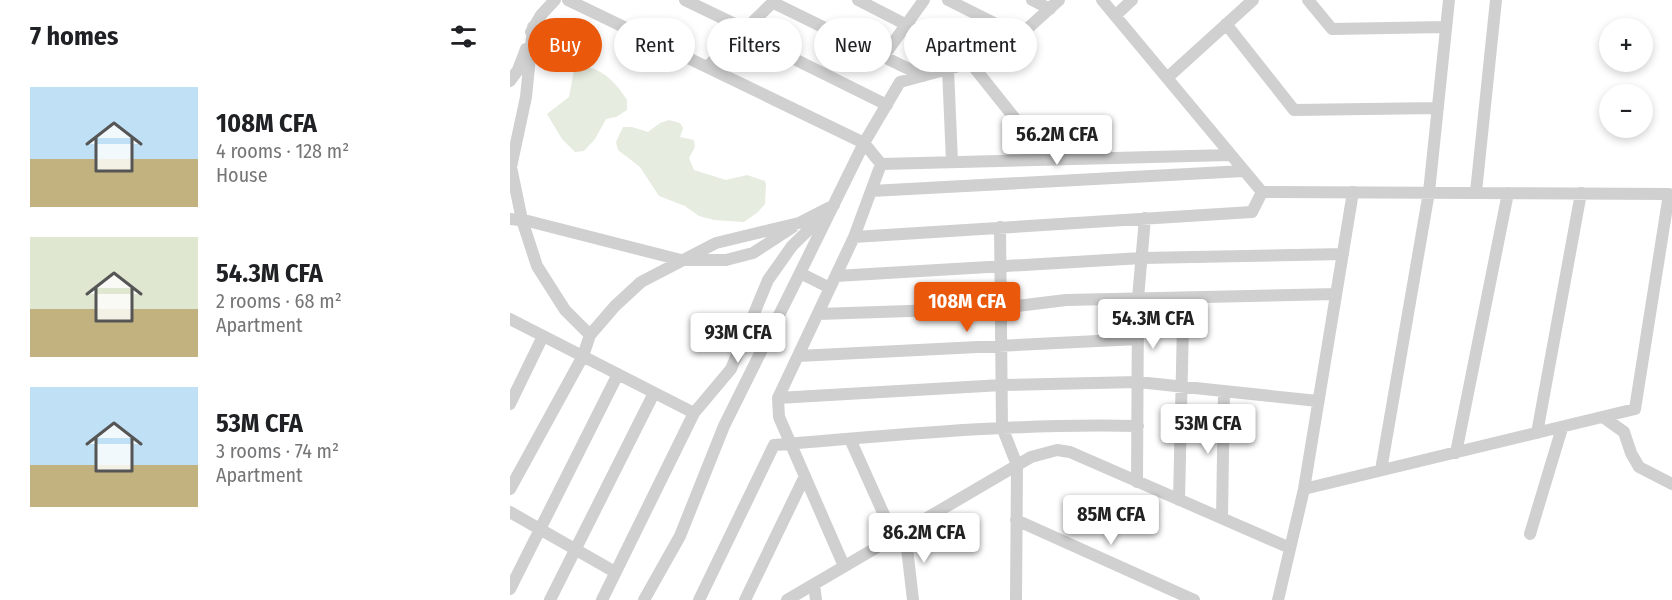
<!DOCTYPE html>
<html lang="en">
<head>
<meta charset="utf-8">
<style>
  :root { --surface:#fff; --page:#f2f2f2; --text:#202124; --muted:#757577; --accent:#ea580c }
  body { margin:0; font-family:"Fira Sans Condensed",sans-serif; background:var(--page); color:var(--text); height:100vh; display:flex; flex-direction:column; font-size:22px; white-space:nowrap }
  * { box-sizing:border-box; margin:0 }
  p { font-size:20px; color:var(--muted) }
  .icon { flex:none; width:33px; height:33px; fill:none; stroke:currentColor; stroke-width:2; stroke-linecap:round; stroke-linejoin:round }
  .map { position:relative; flex:1; overflow:hidden }
  .sheet { display:flex; flex-direction:column; background:var(--surface); width:510px }
  .sheet>* { flex:none }
  .banner { position:absolute; left:18px; top:18px; width:570px; height:54px; display:flex; gap:12px }
  .controls { position:absolute; left:1089px; top:18px; display:grid; gap:12px }
  .controls a { display:grid; place-items:center; width:54px; height:54px; border-radius:50%; background:var(--surface); box-shadow:0 3px 9px #0003; font-size:30px }
  .price { position:absolute; translate:-50% -51px; padding:0 14px; border-radius:6px; background:#fff; color:#222; font-size:20px; line-height:39px; filter:drop-shadow(0 2px 3px #0008) }
  .price::after { content:''; position:absolute; left:50%; top:36px; width:18px; height:14px; margin-left:-9px; background:inherit; clip-path:polygon(0 0,100% 0,50% 100%) }
  .price.current { background:var(--accent); color:#fff }
  ul { padding:0; list-style:none }
  li { display:flex; align-items:center; gap:18px; height:150px; padding:0 30px }
  li span { display:grid; place-items:center; flex:none; width:168px; height:120px; border-radius:0px; color:#555 }
  li>.icon { margin-inline-start:auto }
  span .icon { width:72px; height:72px; fill:#fffc; stroke-width:1 }
  li b { font-size:26px }
  h2 { display:flex; justify-content:space-between; align-items:center; height:72px; padding:0 30px; font-size:26px }
  .pill { padding:0 21px; border-radius:27px; background:var(--surface); box-shadow:0 3px 9px #0003; font-size:21px; line-height:54px }
  .pill.current { background:var(--accent); color:#fff }
  main { display:flex; flex:1; min-height:0 }
  .map>svg:first-child { display:block }
  .green { fill:#e6ecdf }
  .lines { fill:none; stroke-linecap:round; stroke-linejoin:round }
  .minor { stroke:#d0d0d0; stroke-width:12 }
</style>
</head>
<body>
<main>
<section class="sheet">
<h2>7 homes<svg class="icon" aria-label="filters" viewBox="0 0 24 24"><path d="M4 7h16M4 17h16"/><circle cx="9" cy="7" r="2"/><circle cx="15" cy="17" r="2"/></svg></h2>
<ul>
<li><span style="background:linear-gradient(#bfe0f5 60%,#c2b280 0)"><svg class="icon" aria-label="home" viewBox="0 0 24 24"><path d="M3 11l9-7 9 7M6 9v11h12V9"/></svg></span><div><b>108M CFA</b><p>4 rooms · 128 m²</p><p>House</p></div></li>
<li><span style="background:linear-gradient(#dfe7d0 60%,#c2b280 0)"><svg class="icon" aria-label="home" viewBox="0 0 24 24"><path d="M3 11l9-7 9 7M6 9v11h12V9"/></svg></span><div><b>54.3M CFA</b><p>2 rooms · 68 m²</p><p>Apartment</p></div></li>
<li><span style="background:linear-gradient(#bfe0f5 65%,#c2b280 0)"><svg class="icon" aria-label="home" viewBox="0 0 24 24"><path d="M3 11l9-7 9 7M6 9v11h12V9"/></svg></span><div><b>53M CFA</b><p>3 rooms · 74 m²</p><p>Apartment</p></div></li>
</ul>
</section>
<div class="map">
<svg width="1162" height="600" viewBox="0 0 1162 600">
  <rect width="100%" height="100%" fill="#fff"/>
  <path class="green" d="M73,67C92,67 108,85 117,100V110L106,117L96,119L85,139L74,151L65,152L52,139L37,114L59,97L64,70Z
    M159,120L170,123L173,128L170,137L184,140L185,147L179,158L184,170L216,180L237,175L255,181L256,184L255,204L248,212L234,222L204,220L189,216L175,206L149,196L130,167L108,150L106,142L113,127H122L138,132L150,123Z"/>
  <g class="lines">
    <path class="minor" d="M58,0L354,143L371,164L720,155
      M175,0L235,29
      M348,0L463,59
      M438,0L508,35
      M522,0L540,9
      M592,0L752,192L1159,194L1125,409L794,489
      M798,0L822,29L936,27
      M262,2L413,76
      M605,16L622,0
      M716,24L784,110L928,108
      M23,27L16,97L1,167L12,220L27,266L55,310L80,335
      M21,32L31,15L45,0
      M232,33L377,105
      M373,57L414,0
      M459,61L538,160
      M197,67L265,0
      M438,69L442,162
      M657,78L743,0
      M0,81L8,70L16,49
      M361,191L734,171
      M966,192L986,0
      M0,219L18,221L171,260H216L243,253L283,227
      M490,227L492,427L507,465L506,600
      M344,237L742,212L752,192
      M290,273L320,288
      M326,276L632,258L833,254
      M308,314L491,308L556,300L826,294
      M0,319L184,413
      M288,356L628,339
      M268,398L492,385L628,382L808,401
      M0,404L33,336
      M1093,417L1114,432L1121,453L1129,467L1162,484
      M1027,433L1071,193
      M340,439L384,537
      M946,453L998,193
      M871,470L919,192L939,0
      M627,482L628,298L635,218
      M0,489L73,356L80,335L105,306L131,282L206,243L289,223L324,205L282,246L258,280L221,369L184,413L92,600
      M669,500L673,324
      M0,512L105,572
      M712,518L714,391
      M506,520L684,600
      M395,531L403,600
      M1020,534L1052,428
      M334,566L269,417L268,398L344,237L371,164
      M304,584L306,600
      M0,589L108,374
      M40,600L144,393
      M134,600L170,536L214,426L290,273L354,143L390,82L449,66L516,30L549,0
      M189,600L264,445C385,435 506,423 628,426
      M235,600L295,476
      M277,600L521,457L547,450L560,452L780,548
      M768,600L794,489L843,192"/>
  </g>
</svg>
<div class="controls">
<a>+</a>
<a>−</a>
</div>
<b class="price" style="left:547px;top:166px">56.2M CFA</b>
<b class="price current" style="left:457px;top:333px">108M CFA</b>
<b class="price" style="left:643px;top:350px">54.3M CFA</b>
<b class="price" style="left:228px;top:364px">93M CFA</b>
<b class="price" style="left:698px;top:455px">53M CFA</b>
<b class="price" style="left:601px;top:546px">85M CFA</b>
<b class="price" style="left:414px;top:564px">86.2M CFA</b>
<div class="banner">
<a class="pill current">Buy</a>
<a class="pill">Rent</a>
<a class="pill">Filters</a>
<a class="pill">New</a>
<a class="pill">Apartment</a>
</div>
</div>
</main>
</body>
</html>
